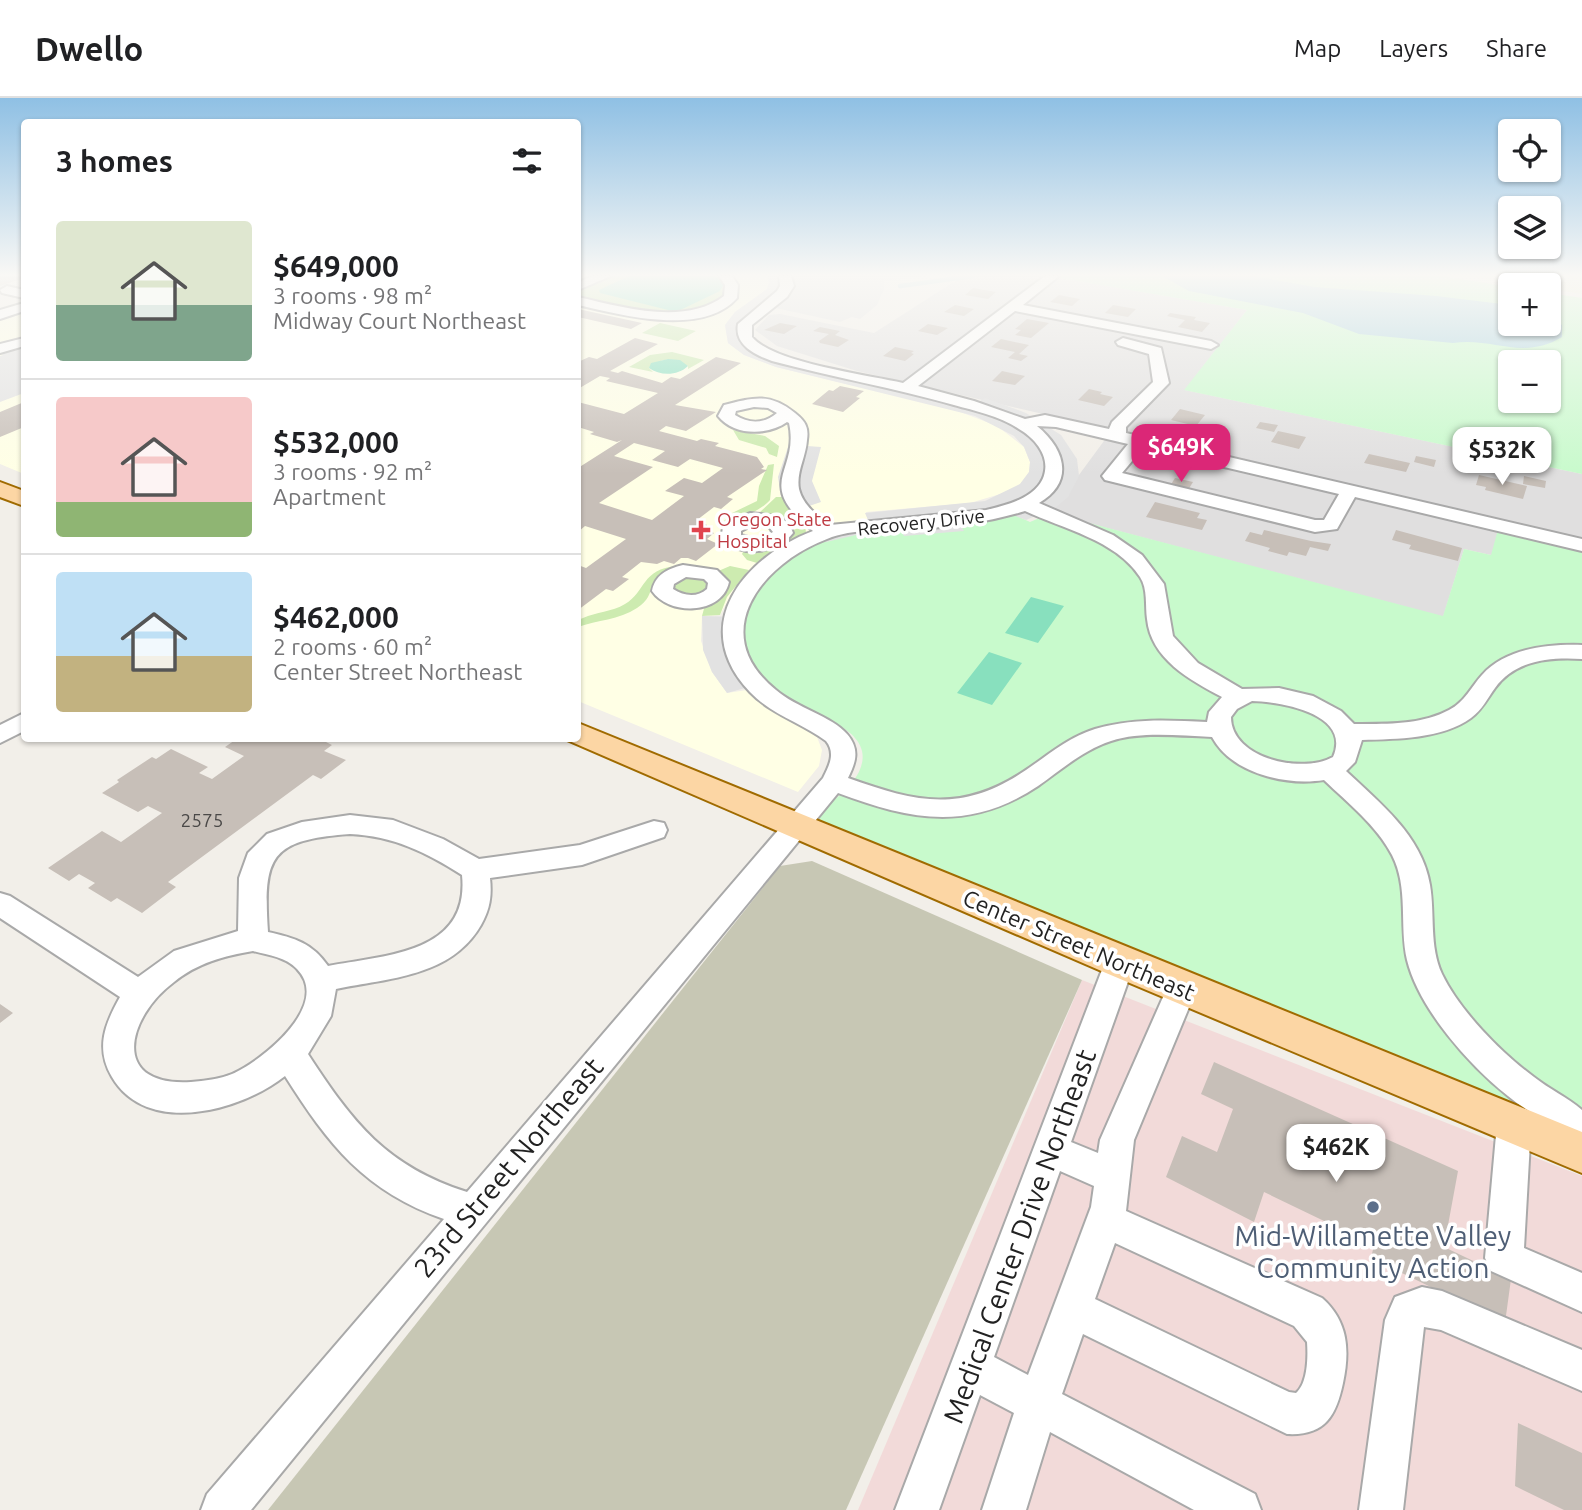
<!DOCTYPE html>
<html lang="en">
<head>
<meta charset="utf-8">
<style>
  :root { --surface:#fff; --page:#f2f2f2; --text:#202124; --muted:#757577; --line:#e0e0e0; --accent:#db2777 }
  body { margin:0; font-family:Ubuntu,sans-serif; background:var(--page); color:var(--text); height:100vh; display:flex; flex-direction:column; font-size:26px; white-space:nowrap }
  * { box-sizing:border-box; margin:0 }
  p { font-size:23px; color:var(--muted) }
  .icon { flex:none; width:38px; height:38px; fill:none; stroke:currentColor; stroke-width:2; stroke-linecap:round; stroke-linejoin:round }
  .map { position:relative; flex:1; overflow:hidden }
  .drawer { position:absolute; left:21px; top:21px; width:560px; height:623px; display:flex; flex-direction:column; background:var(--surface); border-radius:7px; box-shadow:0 2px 5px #0004 }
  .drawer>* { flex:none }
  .fabs { position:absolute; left:1498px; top:21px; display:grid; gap:14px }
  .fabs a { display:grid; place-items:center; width:63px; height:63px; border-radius:7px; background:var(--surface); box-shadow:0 2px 5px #0004; font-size:35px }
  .price { position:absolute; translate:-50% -60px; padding:0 16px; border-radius:14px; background:#fff; color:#222; font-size:23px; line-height:46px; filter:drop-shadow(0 2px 4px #0008) }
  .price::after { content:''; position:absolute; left:50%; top:42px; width:21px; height:16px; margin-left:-10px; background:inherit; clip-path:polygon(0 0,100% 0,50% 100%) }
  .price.current { background:var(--accent); color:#fff }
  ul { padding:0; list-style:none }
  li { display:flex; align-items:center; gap:21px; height:175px; padding:0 35px }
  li+li { border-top:2px solid var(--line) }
  li span { display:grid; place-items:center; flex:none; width:196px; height:140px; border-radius:7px; color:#555 }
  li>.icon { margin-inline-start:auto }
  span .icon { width:84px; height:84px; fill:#fffc; stroke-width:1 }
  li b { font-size:30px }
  h2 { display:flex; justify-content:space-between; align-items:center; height:84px; padding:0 35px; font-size:30px }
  header { display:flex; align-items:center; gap:42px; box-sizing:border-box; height:98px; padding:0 35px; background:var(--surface); border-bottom:2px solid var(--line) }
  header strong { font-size:33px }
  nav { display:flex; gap:38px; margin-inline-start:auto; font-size:24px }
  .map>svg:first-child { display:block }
  .residential { fill:#e0dfdf }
  .commercial { fill:#f2dad9 }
  .education { fill:#ffffe5 }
  .construction { fill:#c7c7b4 }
  .farmland { fill:#eef0d5 }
  .grass { fill:#cdebb0 }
  .park { fill:#c8facc; fill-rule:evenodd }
  .pitch { fill:#88e0be }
  .parking { fill:#e2e2e2 }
  .water { fill:#aad3df }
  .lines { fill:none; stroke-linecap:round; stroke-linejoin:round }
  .stream { stroke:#aad3df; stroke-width:4.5 }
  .building { fill:#c7bfb8; fill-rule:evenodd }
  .minor-casing { stroke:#a9a9a9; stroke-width:4 }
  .major-casing { stroke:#a06b00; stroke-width:4 }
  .minor { fill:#fff; fill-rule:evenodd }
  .major { fill:#fcd6a4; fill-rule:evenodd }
  .health-dot { fill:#e0444e; stroke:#fff; stroke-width:2.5 }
  .service-dot { fill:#5c6f8a; stroke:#fff; stroke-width:2.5 }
  .labels { text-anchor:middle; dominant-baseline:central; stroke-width:7; stroke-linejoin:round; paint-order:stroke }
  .far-health-label { font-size:19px; fill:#be3a42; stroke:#fff; text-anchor:start }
  .far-street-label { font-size:19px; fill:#222; stroke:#fff }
  .number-label { font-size:19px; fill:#4b4948 }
  .street-label { font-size:23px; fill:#222; stroke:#fff }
  .near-street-label { font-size:28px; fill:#222; stroke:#fff }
  .near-service-label { font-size:28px; fill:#4e5e75; stroke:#fff }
</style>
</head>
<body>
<header>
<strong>Dwello</strong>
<nav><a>Map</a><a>Layers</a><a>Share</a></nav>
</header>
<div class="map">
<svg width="1582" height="1412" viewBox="0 0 1582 1412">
  <rect width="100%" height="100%" fill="#f2efe9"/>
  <path class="residential" d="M963,178H1048L1247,212L1185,292L1582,376V447L1491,457L1464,451L1443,519L1051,415L1112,332L857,273L777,248L755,232L769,217L780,216L874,235Z"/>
  <path class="commercial" d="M1082,882L1582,1078V1412H858Z"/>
  <path class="education" d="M578,178H767L769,184L767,191L735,214L725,227L728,245L744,257L776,269L955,312L997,328L1024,349L1030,364L1029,374L1020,386L1007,394L970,405L866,414L868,422L784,448L770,456L737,486L720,517L702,518L701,543L712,574L727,595L747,592L817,639L822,652L819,668L798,694L578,603Z
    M24,212V376L0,366V221Z"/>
  <path class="construction" d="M812,763L1082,882L846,1412H268L780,768Z"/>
  <path class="farmland" d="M1466,178H1582V196L1549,191V187H1527Z"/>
  <path class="grass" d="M610,178H722L729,191L720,207L670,217L578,201V189Z
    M660,225L696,233L678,243L642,235Z
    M672,254L704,262L688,271V268C671,260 664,259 649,270L653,274L629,269L650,257Z
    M733,332L765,338L779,348L777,359L769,356L766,350L739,342Z
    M774,366L770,402C757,417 736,418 720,428L730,416L757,403L759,388L768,367Z
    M776,399H782L803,426L789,429L757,417Z
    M805,429L806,434L802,439L757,465L747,462L742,456L745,450C765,448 780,450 792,432Z
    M677,468C642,478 660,496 637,510C619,522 597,522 578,529V522L583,520C596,514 612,514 625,506C646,494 641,471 677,468Z
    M730,468L749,472L727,499L720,517L702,518L705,507L727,490L725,481L716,474Z
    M700,477L712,489L700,498L674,496L670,485L679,478Z"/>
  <path class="park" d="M1048,178H1442L1510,189V226H1549V195L1582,200V376L1184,292L1247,212ZM1510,264H1549V303H1510Z
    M1051,415L1443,518L1464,451L1491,457L1499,428L1582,447V1055L795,728C818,714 869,685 862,653C854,612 736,604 743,530C745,509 753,494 768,479C820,426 895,432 963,432L960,426L1015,417L1030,424Z"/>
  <path class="pitch" d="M629,178H714L725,184L720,193L676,214L600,195L599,192Z
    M668,261L680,262L688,268C678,278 660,278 649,270L651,265Z
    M1031,499L1064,508L1038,545L1005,535Z
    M989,554L1022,565L992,607L957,595Z"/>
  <path class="parking" d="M767,178H928L884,183V191L877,207L860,221L852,219L840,224L771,209L752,226V236L762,248L790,260L978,304L985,300L1026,315L1061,337L1077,361L1079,378L1068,399L1056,409L1026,422L1013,417L960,427L964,433L904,438L900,431H882L826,444L798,421L781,398L778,379L791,340L809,341L807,348L821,349L812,383L821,404L809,408L821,422L836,425L868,422L865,415L985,403L1020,386L1029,374L1030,364L1024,349L1014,338L975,318L776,269L744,257L728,245L725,227L735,214L767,191L769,184Z
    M24,247V295L0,304V258L3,257L0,254Z
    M702,518L739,519L743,556L763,585L727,595L712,574L703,552Z"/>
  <path class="water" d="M1162,178H1254L1314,189L1436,198L1510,207V226H1549V216L1562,227V239C1523,263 1493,239 1453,245L1359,236L1303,215L1189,193Z"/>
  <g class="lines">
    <path class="stream" d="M900,188L973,178"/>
  </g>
  <path class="building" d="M0,178H24V180L0,188Z
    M973,190L996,194L988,201L965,197Z
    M1059,197L1080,201L1072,208L1050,204Z
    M955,207L974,211L964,218L944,214Z
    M1113,207L1136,211L1128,219L1105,215Z
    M578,211L642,225L631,231L578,219Z
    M1170,215L1196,219L1194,222L1210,225L1202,234L1178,229L1185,222L1167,218Z
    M1027,221L1049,225L1031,240L1015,237L1021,232L1015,231Z
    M780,225L797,228L784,236L764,232Z
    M928,226L948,230L937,237L918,233Z
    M820,229L840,233L835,237L849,242L838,249L820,245L819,243L829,236L813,233Z
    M635,240L658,246L610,273L618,275L622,273L662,285L671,279L680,281L716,259L741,265L675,307L716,314L686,333L666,328L659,333L697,343L701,341L719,345L715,348L757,359L764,369L761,371L767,372L727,399L733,401L721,411L714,409L697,422L707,427L706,432L714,435L707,441L718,446L696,463L688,460H681L674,466L664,463L657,466L641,464L622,479L629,481L613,493L606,491L578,512V467L586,470L626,441L585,428L578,434V370L622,342L617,344L590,336L594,334L578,329V304L624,316L658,295L606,283L610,280L600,278L578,291V264L589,259L597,261ZM634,345L665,353L652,362L678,369L690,361L723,370L702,385L684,380L665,393L684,398L652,422L599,405L653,369L614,358Z
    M1001,241L1029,247L1019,256L1028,258L1021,263L1008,260L1015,254L991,249Z
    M895,249L914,253L911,255L914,256L905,263L883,258Z
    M1002,273L1025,278L1015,287L992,283Z
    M840,288L864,293L856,299L860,300L843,314L812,306L829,292L833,293Z
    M1089,291L1102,294L1100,296L1113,299L1104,308L1078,302Z
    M24,304V329L0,339V314Z
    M1180,311L1205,317L1196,328L1171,322Z
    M1260,324L1278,327L1274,334L1256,330Z
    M1278,333L1306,339L1299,351L1271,344Z
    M1369,356L1410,365L1406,374L1364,365Z
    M1416,358L1436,362L1434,369L1414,364Z
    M1479,377L1527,388L1523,401L1485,392L1486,389L1476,387Z
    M1524,378L1546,383L1545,390L1523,386Z
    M1175,380L1193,384L1188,392L1170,388Z
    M1155,404L1200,415L1197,420L1207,422L1202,432L1146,419Z
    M1264,432L1311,443L1331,446L1328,453L1310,449L1306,458L1289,454L1287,458L1268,453L1270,450L1245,443L1250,434L1262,437Z
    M1396,432L1462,450L1458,463L1409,451L1411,447L1392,442Z
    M238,640H318L332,647L324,653L346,662L321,681L313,677L168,784L176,789L142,815L117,800L111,804L88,790L95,785L79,776L69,783L48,770L102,733L121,744L162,715L148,708L138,714L102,695L119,684L117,682L152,659L156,661L171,651L208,669L199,675L212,681L244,658L225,649Z
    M0,906L13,915L0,925Z
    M1214,964L1458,1073L1444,1149L1511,1181L1505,1225L1371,1160L1374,1147L1264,1094L1254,1124L1166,1079L1182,1038L1217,1054L1233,1011L1201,996Z
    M1518,1325L1582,1355V1412H1564L1515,1388Z"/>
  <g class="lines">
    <g class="minor-casing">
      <path id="minor" d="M593,178H611L578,192V184Z
        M719,178H732L738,187L737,200C703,239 621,217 578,207V199C622,209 685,228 724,198L725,187Z
        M779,178H791L794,188L787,199L752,227V239C774,265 868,277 903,285L1045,178H1059L1023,207L1211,243L1218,247L1211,251L1015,213L918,288L974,303L1025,321L1045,317L1109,331L1112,324L1153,284L1149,256L1118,247L1116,244L1123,240L1161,250L1169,285L1126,329V335L1582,441V453L1355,399L1337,431L1315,434L1105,382L1102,378L1128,346L1056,329L1037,328C1065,351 1075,384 1039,405L1113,437L1142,457L1164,486L1173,538L1198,565L1242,591L1279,590L1313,598L1341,613L1354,626C1386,626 1421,627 1449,612C1465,604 1471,589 1482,577C1506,550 1548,546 1582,547V561C1550,559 1515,562 1495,590C1487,601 1482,612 1471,620C1442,641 1397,641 1362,642L1355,664L1346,673C1380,705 1422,738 1430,787C1435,816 1429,848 1442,876C1460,913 1501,955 1534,979C1549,991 1567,999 1582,1012V1051C1568,1045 1560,1035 1548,1026C1535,1016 1521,1009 1508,998C1470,968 1419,911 1407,862C1399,828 1409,790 1392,757C1377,728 1348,705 1324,682C1287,688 1232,676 1212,639C1180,638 1142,633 1111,643C1083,652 1061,672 1038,688C969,734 910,722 838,695L251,1412H201L207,1396L444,1121C365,1094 328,1046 285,978C241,1013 147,1039 112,979C95,950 105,926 120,899L0,820V795L10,798L138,879L174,853L238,833L239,780L248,755L267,736L302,724L350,717L393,722L443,741L479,761L580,747L654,723L664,725L667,732L664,739L582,767L490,780C492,798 490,811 481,827C451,879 389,880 336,891L331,918L308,956C353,1025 386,1068 467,1094L823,680C829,668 836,655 826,643C802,625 772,617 750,594C687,528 744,459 813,433C752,384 800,374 789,325L787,324C767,338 734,338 718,318L724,307C755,299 770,295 795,315C805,323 809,329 807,342C806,359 796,374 799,391C803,407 817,418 830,427L986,412C1007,407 1041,399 1045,373C1048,355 1033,339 1019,331C1000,318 975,313 954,307C894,290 832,279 772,263C755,257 734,247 738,226L777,193L780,188ZM754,309L768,310L777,315C764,326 749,326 735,317L736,313ZM1143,350L1339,396L1324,422H1315L1122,375ZM1025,413C1063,431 1116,442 1140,479C1148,491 1145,508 1147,521C1151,561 1190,582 1222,599L1209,614L1207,624C1169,622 1131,620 1095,631C1069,639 1048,657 1026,672C961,716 916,704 848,680C856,664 860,651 847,636C833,619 795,609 776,592C706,536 761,466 827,441C853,430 887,433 916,431C953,429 989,424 1025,413ZM1252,603C1282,604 1352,616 1333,659C1303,676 1231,661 1231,619L1237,611ZM350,736C393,738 426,754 462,777C470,856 385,857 328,868C312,845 295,840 268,834C263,758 270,742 350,736ZM253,853C268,857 286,859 297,871C332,907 262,963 232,976C220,981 204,983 191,984C109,989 127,919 174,884C197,865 224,858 253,853Z
        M7,188L24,192V200L2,195L0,192Z
        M24,205V213L0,221V212Z
        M24,240V248L0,255V246Z
        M750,415C767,417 788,416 793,435C777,456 738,461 721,439L724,426ZM753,427L769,429L773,434L758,442L741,437V433Z
        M683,467L717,472L729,484C722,517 669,518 652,493C655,477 667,471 683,467ZM686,479L704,481L708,485L707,491C697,500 684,498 673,491L674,486Z
        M24,615V633L0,645V627Z
        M1120,852L1131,856L1135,864L1071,1044L1098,1055L1100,1042L1171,881L1182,878L1193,881L1197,890L1134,1042L1126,1113L1322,1200C1348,1223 1350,1252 1343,1285C1336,1318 1325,1338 1287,1336L1083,1236L1062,1296L1255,1396L1261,1412H1194L1050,1334L1026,1412H982L1014,1315L980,1297L939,1412H895L1105,864L1109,856ZM1060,1073L1094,1088L1091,1109L1028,1277L994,1259ZM1115,1145L1294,1228L1307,1244C1308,1258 1308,1285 1296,1295L1289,1294L1095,1201Z
        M1514,1011L1526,1015L1531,1026L1524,1150L1582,1175V1214L1491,1173L1485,1160L1497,1026L1502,1015Z
        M1422,1189L1442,1193L1582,1252V1293L1441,1232L1424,1229L1403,1412H1359L1385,1222L1395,1199Z"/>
    </g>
    <g class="major-casing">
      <path id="major" d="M0,384L24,393V408L0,399Z
        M578,625L1582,1034V1075L1106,875L567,642L578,640Z"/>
    </g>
    <use href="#minor" class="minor"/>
    <use href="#major" class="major"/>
  </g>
  <linearGradient id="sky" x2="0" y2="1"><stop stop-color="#8fc0e4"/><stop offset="0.47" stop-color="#f9f8f5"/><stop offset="1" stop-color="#f9f8f5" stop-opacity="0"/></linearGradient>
  <rect width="1582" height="376" fill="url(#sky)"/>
  <path class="health-dot" d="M697.5 421.5h7v7h7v7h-7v7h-7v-7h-7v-7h7z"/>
  <circle class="service-dot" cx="1373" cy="1109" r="7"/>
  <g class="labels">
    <g class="far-health-label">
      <text x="717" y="421">Oregon State<tspan x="717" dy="22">Hospital</tspan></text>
    </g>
    <g class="far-street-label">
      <text transform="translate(921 424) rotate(-6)">Recovery Drive</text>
    </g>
    <g class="number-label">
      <text x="202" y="722">2575</text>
    </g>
    <g class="street-label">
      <text transform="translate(1079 847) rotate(23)">Center Street Northeast</text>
    </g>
    <g class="near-street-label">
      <text transform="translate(508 1069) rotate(-50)">23rd Street Northeast</text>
      <text transform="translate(1019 1138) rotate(-70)">Medical Center Drive Northeast</text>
    </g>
    <g class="near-service-label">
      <text x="1373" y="1137">Mid-Willamette Valley<tspan x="1373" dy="32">Community Action</tspan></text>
    </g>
  </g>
</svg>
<div class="fabs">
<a><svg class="icon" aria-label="locate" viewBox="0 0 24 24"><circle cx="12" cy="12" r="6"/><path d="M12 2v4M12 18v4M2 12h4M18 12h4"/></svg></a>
<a><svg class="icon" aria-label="layers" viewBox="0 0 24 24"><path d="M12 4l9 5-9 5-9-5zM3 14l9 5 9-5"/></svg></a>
<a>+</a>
<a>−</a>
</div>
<b class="price current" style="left:1181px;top:386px">$649K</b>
<b class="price" style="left:1502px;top:389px">$532K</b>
<b class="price" style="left:1336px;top:1086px">$462K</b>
<section class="drawer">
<h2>3 homes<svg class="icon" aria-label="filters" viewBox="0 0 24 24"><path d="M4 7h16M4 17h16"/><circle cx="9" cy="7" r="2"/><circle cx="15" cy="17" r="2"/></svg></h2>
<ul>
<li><span style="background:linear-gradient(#dfe7d0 60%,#7fa58c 0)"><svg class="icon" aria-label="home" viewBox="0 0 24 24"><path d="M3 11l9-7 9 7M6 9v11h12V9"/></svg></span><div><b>$649,000</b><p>3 rooms · 98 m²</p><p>Midway Court Northeast</p></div></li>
<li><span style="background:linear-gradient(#f6c9c9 75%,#8fb573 0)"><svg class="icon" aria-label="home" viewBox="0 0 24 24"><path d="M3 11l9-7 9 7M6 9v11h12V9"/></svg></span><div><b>$532,000</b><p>3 rooms · 92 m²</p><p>Apartment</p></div></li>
<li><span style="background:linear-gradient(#bfe0f5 60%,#c2b280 0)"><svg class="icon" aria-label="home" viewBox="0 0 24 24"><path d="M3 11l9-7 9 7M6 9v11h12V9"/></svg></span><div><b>$462,000</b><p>2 rooms · 60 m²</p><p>Center Street Northeast</p></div></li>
</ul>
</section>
</div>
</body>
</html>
